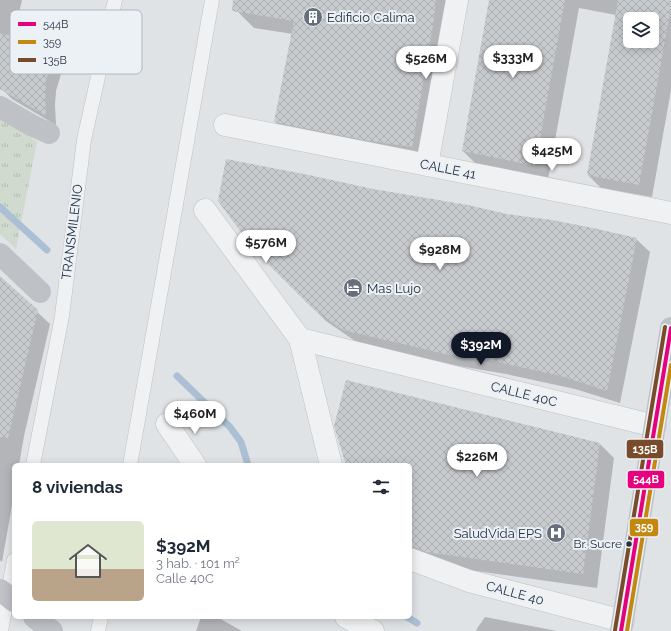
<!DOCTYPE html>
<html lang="es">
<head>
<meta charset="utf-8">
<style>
  :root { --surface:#fff; --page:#f2f2f3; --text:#1f2937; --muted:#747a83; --line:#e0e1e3; --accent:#111827 }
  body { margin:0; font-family:Raleway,sans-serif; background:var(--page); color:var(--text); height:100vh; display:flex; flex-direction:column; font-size:15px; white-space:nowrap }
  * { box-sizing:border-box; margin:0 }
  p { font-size:13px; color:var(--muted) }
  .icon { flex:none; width:22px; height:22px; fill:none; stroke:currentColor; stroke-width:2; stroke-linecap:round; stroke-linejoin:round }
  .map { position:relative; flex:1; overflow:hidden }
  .panel { position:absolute; left:12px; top:463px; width:400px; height:156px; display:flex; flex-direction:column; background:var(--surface); border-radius:6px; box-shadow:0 2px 10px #0003 }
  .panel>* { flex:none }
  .buttons { position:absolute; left:623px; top:12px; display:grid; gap:8px }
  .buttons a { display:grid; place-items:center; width:36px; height:36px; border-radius:6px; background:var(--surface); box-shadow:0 2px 10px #0003; font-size:20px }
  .price { position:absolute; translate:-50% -34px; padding:0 9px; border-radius:14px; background:#fff; color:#222; font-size:13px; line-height:26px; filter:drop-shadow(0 1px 2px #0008) }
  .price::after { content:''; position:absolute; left:50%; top:24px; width:12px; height:9px; margin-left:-6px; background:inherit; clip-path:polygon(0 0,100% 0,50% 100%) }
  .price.current { background:var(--accent); color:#fff }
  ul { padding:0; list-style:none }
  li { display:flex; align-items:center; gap:12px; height:100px; padding:0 20px }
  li+li { border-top:1px solid var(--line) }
  li span { display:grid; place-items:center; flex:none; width:112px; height:80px; border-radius:6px; color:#555 }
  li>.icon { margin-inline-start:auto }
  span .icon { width:48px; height:48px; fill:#fffc; stroke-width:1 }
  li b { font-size:17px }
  h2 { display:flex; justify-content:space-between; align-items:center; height:48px; padding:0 20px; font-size:17px }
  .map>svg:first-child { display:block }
  .grass { fill:url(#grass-tufts) }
  .shadow { fill:#0003; fill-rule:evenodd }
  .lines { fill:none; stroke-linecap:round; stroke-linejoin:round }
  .stream { stroke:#abc0d4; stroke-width:7 }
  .building { fill:url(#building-cross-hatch); fill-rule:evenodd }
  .lane-casing { stroke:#bec1c4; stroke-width:15 }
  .street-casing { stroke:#bec1c4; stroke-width:23 }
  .lane { stroke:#eff1f2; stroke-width:14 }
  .street { stroke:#eff1f2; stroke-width:22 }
  .secondary { stroke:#bec1c6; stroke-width:22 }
  .bus-1-casing { stroke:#ecf1f6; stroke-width:7 }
  .bus-2-casing { stroke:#ecf1f6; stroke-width:7 }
  .bus-3-casing { stroke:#ecf1f6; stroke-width:7 }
  .bus-1 { stroke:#e5007d; stroke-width:4 }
  .bus-2 { stroke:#c28810; stroke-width:4 }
  .bus-3 { stroke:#7a4b2a; stroke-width:4 }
  .bus-dot { fill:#253041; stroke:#ecf1f6; stroke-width:1.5 }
  .labels { text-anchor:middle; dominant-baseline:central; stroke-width:4; stroke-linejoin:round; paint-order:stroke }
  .bus-label { font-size:12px; fill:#253041; stroke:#ecf1f6; text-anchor:end }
  .poi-label { font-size:13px; fill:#253041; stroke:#ecf1f6; text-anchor:start }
  .street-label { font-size:13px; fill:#253041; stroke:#ecf1f6 }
  .key { fill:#ecf1f6; stroke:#b0b7c0; stroke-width:1 }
  .key-label { font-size:11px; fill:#253041 }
  .line-badge { stroke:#ecf1f6; stroke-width:1.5 }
  .badge-label { font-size:11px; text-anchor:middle; font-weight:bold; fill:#fff }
</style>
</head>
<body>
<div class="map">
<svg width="671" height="631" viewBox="0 0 671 631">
  <defs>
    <pattern id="grass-tufts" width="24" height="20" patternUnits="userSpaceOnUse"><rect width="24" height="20" fill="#d0dacf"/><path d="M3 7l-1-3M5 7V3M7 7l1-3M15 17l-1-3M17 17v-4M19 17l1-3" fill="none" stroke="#b2bbb3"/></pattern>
    <pattern id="building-cross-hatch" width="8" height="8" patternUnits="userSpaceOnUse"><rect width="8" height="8" fill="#c8cbce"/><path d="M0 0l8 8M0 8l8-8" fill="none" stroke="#acafb2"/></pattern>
  </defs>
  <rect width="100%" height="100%" fill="#e0e3e6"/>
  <path class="grass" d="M0,114L37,142L16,249L0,234Z"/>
  <path class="shadow" d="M0,0H22L14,35L12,38L58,49L68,59L62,71L56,91L55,105L56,125L12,99L0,87Z
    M240,0H454L427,162L291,137L275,122L293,34L254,28L238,12Z
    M491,0H671V90L652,197L601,188L588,175L616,15L579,8L548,179L516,171L476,164L463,151ZM630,19H652V41H630Z
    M373,190L636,239L650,252L620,403L575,389L506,374L459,366L358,343L326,321L256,250Z
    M0,277L50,324L24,436L19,465H14V494L2,562L0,560Z
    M600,444L614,458L597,588L441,566L410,552V465H347Z
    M201,617H217L242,631H196Z
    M485,617L557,631H476L478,627Z"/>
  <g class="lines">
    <path class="stream" d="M0,207L47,250
      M177,376L230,427L241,442L248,465
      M407,617L417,623"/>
  </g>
  <path class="building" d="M233,0H436L433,25L412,147L364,140L274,122L294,21L232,11Z
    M489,0H565L535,166L502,159L462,151Z
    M618,0H671V7L639,185L587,175ZM630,19H652V41H630Z
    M0,33L59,48L52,60L46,80L45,94L46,116L0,89Z
    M226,159L309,175L373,189L468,205L507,214L552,220L593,228L637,238L607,391L561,376L493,361L445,354L343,330L312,308L255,251L218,201Z
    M0,276L38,310L8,438L0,437Z
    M346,380L600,443L583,574L426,552L414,547H410V465H346L334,426Z"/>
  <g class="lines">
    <g class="lane-casing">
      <path id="lane" d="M33,465L62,316L84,140L115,0
        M130,465L212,0
        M1,631L14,560
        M98,631L101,617"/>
    </g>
    <g class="street-casing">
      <path id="street" d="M225,125L671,213
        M427,165L457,0
        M205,210L300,339L331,465
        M300,339L655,426
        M167,424L195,465
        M410,559L469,581L623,621
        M346,617L373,631"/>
    </g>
    <use href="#lane" class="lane"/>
    <use href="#street" class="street"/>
    <path class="secondary" d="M0,107L33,126L49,133
      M0,254L40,292
      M0,590L14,601
      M34,617L52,631
      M621,631L671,328"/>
    <g class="bus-1-casing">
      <path id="bus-1" d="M621,631L671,328"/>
    </g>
    <g class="bus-2-casing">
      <path id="bus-2" d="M627,631L671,365"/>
    </g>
    <g class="bus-3-casing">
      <path id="bus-3" d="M615,630L665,327"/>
    </g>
    <use href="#bus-1" class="bus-1"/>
    <use href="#bus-2" class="bus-2"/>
    <use href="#bus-3" class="bus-3"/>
  </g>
  <defs>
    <g id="building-disc" transform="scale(1)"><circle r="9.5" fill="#666f7b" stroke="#ecf1f6"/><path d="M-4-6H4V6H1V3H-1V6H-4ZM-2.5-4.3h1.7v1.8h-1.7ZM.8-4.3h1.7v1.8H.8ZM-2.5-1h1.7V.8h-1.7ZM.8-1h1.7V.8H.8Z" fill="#fff"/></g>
    <g id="hotel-disc" transform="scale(1)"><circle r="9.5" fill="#666f7b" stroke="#ecf1f6"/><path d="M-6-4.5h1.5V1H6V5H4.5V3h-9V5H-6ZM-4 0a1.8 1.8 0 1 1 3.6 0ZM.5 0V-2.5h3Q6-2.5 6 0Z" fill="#fff"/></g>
    <g id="hospital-disc" transform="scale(1)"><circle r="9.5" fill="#666f7b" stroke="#ecf1f6"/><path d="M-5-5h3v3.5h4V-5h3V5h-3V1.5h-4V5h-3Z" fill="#fff"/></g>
  </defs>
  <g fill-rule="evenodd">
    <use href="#building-disc" x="313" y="17"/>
    <use href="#hotel-disc" x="353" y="288"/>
    <use href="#hospital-disc" x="556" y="533"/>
  </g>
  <circle class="bus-dot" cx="629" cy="544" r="3.5"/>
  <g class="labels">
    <g class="bus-label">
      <text x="622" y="544">Br. Sucre</text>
    </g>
    <g class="poi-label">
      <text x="327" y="17">Edificio Calima</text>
      <text x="367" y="288">Mas Lujo</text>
      <text x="542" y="533" text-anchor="end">SaludVida EPS</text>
    </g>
    <g class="street-label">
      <text transform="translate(448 169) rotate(11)">CALLE 41</text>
      <text transform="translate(72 232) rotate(-83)">TRANSMILENIO</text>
      <text transform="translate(524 394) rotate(14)">CALLE 40C</text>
      <text transform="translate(515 593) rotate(15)">CALLE 40</text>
    </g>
  </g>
  <rect x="10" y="10" width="132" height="64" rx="6" class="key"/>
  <rect x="18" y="22" width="18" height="4" fill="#e5007d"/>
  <rect x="18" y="40" width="18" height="4" fill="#c28810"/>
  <rect x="18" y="58" width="18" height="4" fill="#7a4b2a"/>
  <g class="key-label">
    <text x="43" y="28">544B</text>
    <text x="43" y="46">359</text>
    <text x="43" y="64">135B</text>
  </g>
  <g class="line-badge">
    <rect x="626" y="439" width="38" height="20" rx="4" fill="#7a4b2a"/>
    <rect x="627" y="470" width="38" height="19" rx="4" fill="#e5007d"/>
    <rect x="629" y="518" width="30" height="19" rx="4" fill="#c28810"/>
  </g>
  <g class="badge-label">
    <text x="645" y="453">135B</text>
    <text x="646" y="483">544B</text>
    <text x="644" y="531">359</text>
  </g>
</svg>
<div class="buttons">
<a><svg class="icon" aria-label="layers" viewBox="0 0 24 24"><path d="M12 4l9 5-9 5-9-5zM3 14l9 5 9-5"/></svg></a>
</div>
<b class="price" style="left:513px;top:79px">$333M</b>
<b class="price" style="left:426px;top:80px">$526M</b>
<b class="price" style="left:552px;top:172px">$425M</b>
<b class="price" style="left:266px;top:264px">$576M</b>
<b class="price" style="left:440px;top:271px">$928M</b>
<b class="price current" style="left:481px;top:366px">$392M</b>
<b class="price" style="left:195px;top:435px">$460M</b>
<b class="price" style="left:477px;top:478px">$226M</b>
<section class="panel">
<h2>8 viviendas<svg class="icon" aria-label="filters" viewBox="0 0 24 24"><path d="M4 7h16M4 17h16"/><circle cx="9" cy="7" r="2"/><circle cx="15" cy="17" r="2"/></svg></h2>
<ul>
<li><span style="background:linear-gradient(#dfe7d0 60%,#b9a48a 0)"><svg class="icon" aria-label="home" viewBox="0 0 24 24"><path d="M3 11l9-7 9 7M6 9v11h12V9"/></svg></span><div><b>$392M</b><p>3 hab. · 101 m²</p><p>Calle 40C</p></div></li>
</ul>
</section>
</div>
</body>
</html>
